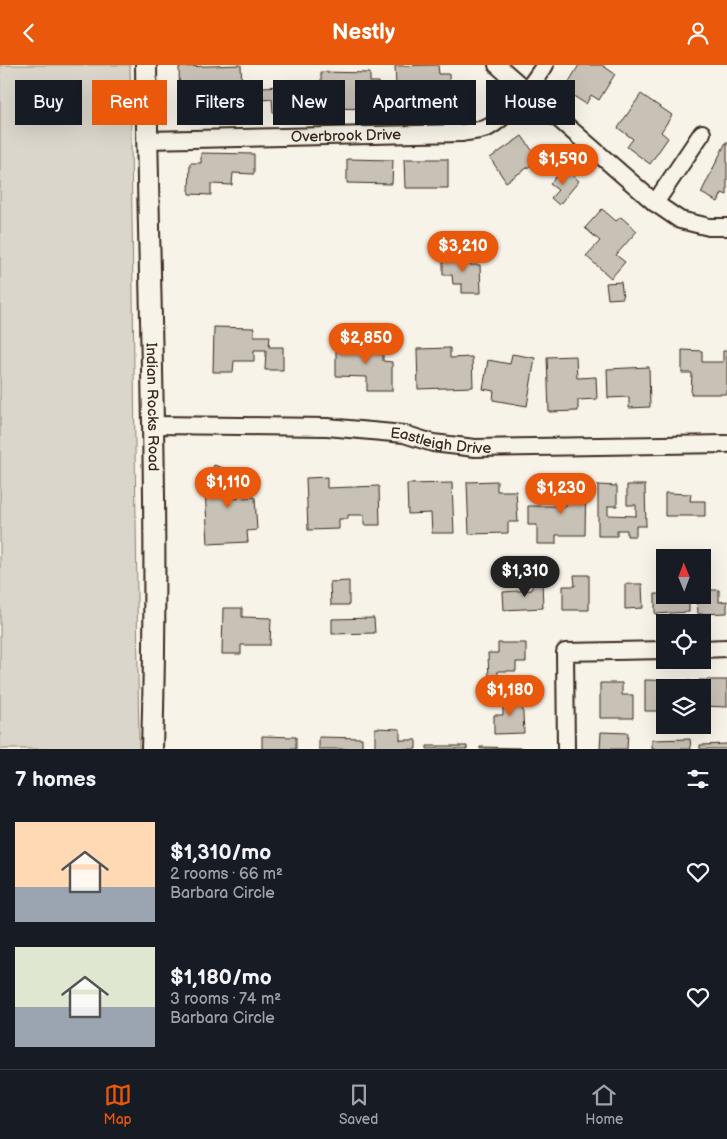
<!DOCTYPE html>
<html lang="en">
<head>
<meta charset="utf-8">
<style>
  :root { --surface:#171b24; --page:#242831; --text:#f1f3f6; --muted:#9ea1a6; --line:#363941; --accent:#ea580c }
  body { margin:0; font-family:"Balsamiq Sans",sans-serif; background:var(--page); color:var(--text); height:100vh; display:flex; flex-direction:column; font-size:19px; white-space:nowrap }
  * { box-sizing:border-box; margin:0 }
  p { font-size:16px; color:var(--muted) }
  .icon { flex:none; width:28px; height:28px; fill:none; stroke:currentColor; stroke-width:2; stroke-linecap:round; stroke-linejoin:round }
  .map { position:relative; height:684px; overflow:hidden }
  .sheet { display:flex; flex-direction:column; background:var(--surface); flex:1 }
  .sheet>* { flex:none }
  .guide { position:absolute; left:15px; top:15px; width:698px; height:45px; display:flex; gap:10px }
  .needle { width:32px; rotate:359deg }
  .tools { position:absolute; left:656px; top:484px; display:grid; gap:10px }
  .tools a { display:grid; place-items:center; width:55px; height:55px; border-radius:0px; background:var(--surface); box-shadow:0 5px 20px #0002; font-size:25px }
  .price { position:absolute; translate:-50% -42px; padding:0 11px; border-radius:18px; background:var(--accent); color:#fff; font-size:16px; line-height:32px; filter:drop-shadow(0 1px 2px #0008) }
  .price::after { content:''; position:absolute; left:50%; top:30px; width:15px; height:11px; margin-left:-8px; background:inherit; clip-path:polygon(0 0,100% 0,50% 100%) }
  .price.current { background:#222; color:#fff }
  ul { padding:0; list-style:none }
  li { display:flex; align-items:center; gap:15px; height:125px; padding:0 15px }
  li span { display:grid; place-items:center; flex:none; width:140px; height:100px; border-radius:0px; color:#555 }
  li>.icon { margin-inline-start:auto }
  span .icon { width:60px; height:60px; fill:#fffc; stroke-width:1 }
  li b { font-size:21px }
  h2 { display:flex; justify-content:space-between; align-items:center; height:60px; padding:0 15px; font-size:21px }
  .chip { padding:0 18px; border-radius:0px; background:var(--surface); box-shadow:0 5px 20px #0002; font-size:18px; line-height:45px }
  .chip.current { background:var(--accent); color:#fff }
  header { display:flex; justify-content:space-between; align-items:center; height:65px; padding:0 15px; background:var(--accent); color:#fff; font-size:22px; font-weight:800 }
  .dock { display:flex; justify-content:space-around; align-items:center; height:70px; border-top:1px solid var(--line); background:var(--surface); font-size:14px; color:var(--muted) }
  .dock a { display:grid; justify-items:center; gap:2px }
  .dock .current { color:var(--accent) }
  .map>svg:first-child { display:block }
  .green { fill:#dbd6cb; stroke:#8b8074 }
  .building { fill:#c8c1b6; stroke:#3b2a1e }
  .lines { fill:none; stroke-linecap:round; stroke-linejoin:round }
  .minor-casing { stroke:#3b2a1e; stroke-width:20 }
  .tertiary-casing { stroke:#3b2a1e; stroke-width:24 }
  .minor { stroke:#f7f3e8; stroke-width:16 }
  .tertiary { stroke:#f7f3e8; stroke-width:20 }
  .labels { text-anchor:middle; dominant-baseline:central; stroke-width:4.5; stroke-linejoin:round; paint-order:stroke }
  .street-label { font-size:15px; fill:#3b2a1e; stroke:#f7f3e8 }
</style>
</head>
<body>
<header><svg class="icon" aria-label="back" viewBox="0 0 24 24"><path d="M15 5l-7 7 7 7"/></svg>Nestly<svg class="icon" aria-label="person" viewBox="0 0 24 24"><circle cx="12" cy="8" r="4"/><path d="M4 21q1-7 8-7t8 7"/></svg></header>
<div class="map">
<svg width="727" height="684" viewBox="0 0 727 684">
  <rect width="100%" height="100%" fill="#f7f3e8"/>
  <filter id="ink" filterUnits="userSpaceOnUse"><feTurbulence type="fractalNoise" baseFrequency=".02" numOctaves="2"/><feDisplacementMap in="SourceGraphic" scale="10" xChannelSelector="R" yChannelSelector="G"/><feConvolveMatrix kernelMatrix="1 2 1 2 8 2 1 2 1" color-interpolation-filters="sRGB"/></filter>
  <g filter="url(#ink)">
    <path class="green" d="M0,0H130L139,684H0Z"/>
    <path class="building" d="M241,0L243,45L180,47L179,2Z
      M438,0L439,9H449L450,37L418,38L417,29H407L406,20H396L395,1Z
      M579,0H602L615,9L599,35L591,30L586,39L564,25Z
      M321,7L370,8V17H379V44L321,43Z
      M299,20L300,45L273,47L272,34L263,35L262,22Z
      M641,29L672,50L661,67L668,73L650,99L627,82L633,74L618,63Z
      M522,71L539,95L506,117L490,93Z
      M726,77H727V130L722,128L718,137L701,128Z
      M201,88L254,89V109L233,108L232,120L211,119V130L189,129L190,98H201Z
      M347,94L393,95L392,119L347,118Z
      M404,94H448V123H405Z
      M564,103L579,116L559,140L551,133L558,125L550,119Z
      M602,144L616,156L621,152L637,166L616,190L625,197L611,213L586,191L600,176L585,163Z
      M443,191H470V200H480L481,228H462V219H453L452,210H443Z
      M621,217L623,233L608,234L606,218Z
      M214,262L254,263V271H270L269,282H283V305H265L266,285H254V296H234L233,307H213Z
      M365,274L383,275V296L392,297V326H367V312L336,311V280L365,281Z
      M450,283V293L472,292L473,322L418,324L417,284Z
      M682,285L702,286V297H723V286H727V329H691L692,308H682Z
      M512,289L535,293L527,341L493,335L494,326L483,324L488,295L510,299Z
      M576,291L577,313L596,312L597,334L578,335V346L549,347L547,292Z
      M649,302L650,342L629,343V332L608,333L607,304Z
      M214,400L238,408L233,434L255,432L257,465L247,466L248,477L208,479L205,424Z
      M327,412V423L379,421L380,460H364V450H348V454H339V464L308,465L306,413Z
      M567,413H586L585,470H556V479H537V460H528V441H566Z
      M497,416V426H516L518,457H508V468L469,469L467,417Z
      M452,418L454,468H432L431,448L408,449L407,419Z
      M598,420L617,421V441H608V450L636,451V440H627V420H645L646,461H636V471H627V465H617V471H598Z
      M665,428L691,429L690,436H705V451H665Z
      M574,510H589V545H563V521H575Z
      M542,515L543,543L504,545L503,527L532,525V516Z
      M349,516V540H331L330,517Z
      M625,519H642L643,543L625,544Z
      M702,525H719V537L727,536V548L698,549L697,530H702Z
      M655,529L689,530V547L655,549Z
      M223,543H242V552L271,553L270,580H241V589H222Z
      M374,553L375,568L332,569V554Z
      M498,578H526V597H516V606H498V615L489,616L488,588H498Z
      M645,615L691,616L690,622H665V646H645Z
      M699,615H727V642L702,641V622H699Z
      M600,618H622V630H633V653H600Z
      M503,631H522L524,668L494,669V650H503Z
      M375,663L400,664V675H416V684H375Z
      M601,667L628,668L627,684H600Z
      M262,671L296,672V684H262Z
      M319,672L362,673V684H319Z
      M690,674L691,684H652V675Z
      M727,679V684H700V680Z
      M427,681H467V684H427Z
      M480,682L524,683V684H480Z"/>
    <g class="lines">
      <g class="minor-casing">
        <g id="minor">
          <path d="M497,0L655,138L680,155L709,162H727"/>
          <path id="s1" d="M147,75L462,68C470,66 482,66 489,62C512,48 530,22 545,0"/>
          <path d="M655,138L702,68"/>
          <path id="s2" d="M154,360L327,362L404,369L433,378L475,383L727,379"/>
          <path d="M702,584L727,583"/>
          <path d="M566,684L565,587L665,585"/>
        </g>
      </g>
      <g class="tertiary-casing">
        <g id="tertiary">
          <path id="s3" d="M146,0C149,228 159,456 152,684"/>
        </g>
      </g>
      <use href="#minor" class="minor"/>
      <use href="#tertiary" class="tertiary"/>
    </g>
  </g>
  <g class="labels">
    <g class="street-label">
      <text stroke="none"><textPath href="#s1" startOffset="199">Overbrook Drive</textPath></text>
      <text stroke="none"><textPath href="#s3" startOffset="342">Indian Rocks Road</textPath></text>
      <text stroke="none"><textPath href="#s2" startOffset="288">Eastleigh Drive</textPath></text>
    </g>
  </g>
</svg>
<div class="tools">
<a><svg class="needle" viewBox="-14 -14 28 28"><path d="M0-13l5 13h-10z" fill="#e53935"/><path d="M0 13l5-13h-10z" fill="#9ea1a6"/></svg></a>
<a><svg class="icon" aria-label="locate" viewBox="0 0 24 24"><circle cx="12" cy="12" r="6"/><path d="M12 2v4M12 18v4M2 12h4M18 12h4"/></svg></a>
<a><svg class="icon" aria-label="layers" viewBox="0 0 24 24"><path d="M12 4l9 5-9 5-9-5zM3 14l9 5 9-5"/></svg></a>
</div>
<b class="price" style="left:563px;top:121px">$1,590</b>
<b class="price" style="left:463px;top:208px">$3,210</b>
<b class="price" style="left:366px;top:300px">$2,850</b>
<b class="price" style="left:228px;top:444px">$1,110</b>
<b class="price" style="left:561px;top:450px">$1,230</b>
<b class="price current" style="left:525px;top:533px">$1,310</b>
<b class="price" style="left:510px;top:652px">$1,180</b>
<div class="guide">
<a class="chip">Buy</a>
<a class="chip current">Rent</a>
<a class="chip">Filters</a>
<a class="chip">New</a>
<a class="chip">Apartment</a>
<a class="chip">House</a>
</div>
</div>
<section class="sheet">
<h2>7 homes<svg class="icon" aria-label="filters" viewBox="0 0 24 24"><path d="M4 7h16M4 17h16"/><circle cx="9" cy="7" r="2"/><circle cx="15" cy="17" r="2"/></svg></h2>
<ul>
<li><span style="background:linear-gradient(#ffd9b3 65%,#9aa5b1 0)"><svg class="icon" aria-label="home" viewBox="0 0 24 24"><path d="M3 11l9-7 9 7M6 9v11h12V9"/></svg></span><div><b>$1,310/mo</b><p>2 rooms · 66 m²</p><p>Barbara Circle</p></div><svg class="icon" aria-label="heart" viewBox="0 0 24 24"><path d="M12 20l-8-8c-3-5 5-10 8-4 3-6 11-1 8 4z"/></svg></li>
<li><span style="background:linear-gradient(#dfe7d0 60%,#9aa5b1 0)"><svg class="icon" aria-label="home" viewBox="0 0 24 24"><path d="M3 11l9-7 9 7M6 9v11h12V9"/></svg></span><div><b>$1,180/mo</b><p>3 rooms · 74 m²</p><p>Barbara Circle</p></div><svg class="icon" aria-label="heart" viewBox="0 0 24 24"><path d="M12 20l-8-8c-3-5 5-10 8-4 3-6 11-1 8 4z"/></svg></li>
</ul>
</section>
<nav class="dock">
<a class="current"><svg class="icon" aria-label="map" viewBox="0 0 24 24"><path d="M3 6l6-2 6 2 6-2v14l-6 2-6-2-6 2zM9 4v14M15 6v14"/></svg>Map</a>
<a><svg class="icon" aria-label="saved" viewBox="0 0 24 24"><path d="M7 4h10v16l-5-4-5 4z"/></svg>Saved</a>
<a><svg class="icon" aria-label="home" viewBox="0 0 24 24"><path d="M3 11l9-7 9 7M6 9v11h12V9"/></svg>Home</a>
</nav>
</body>
</html>
